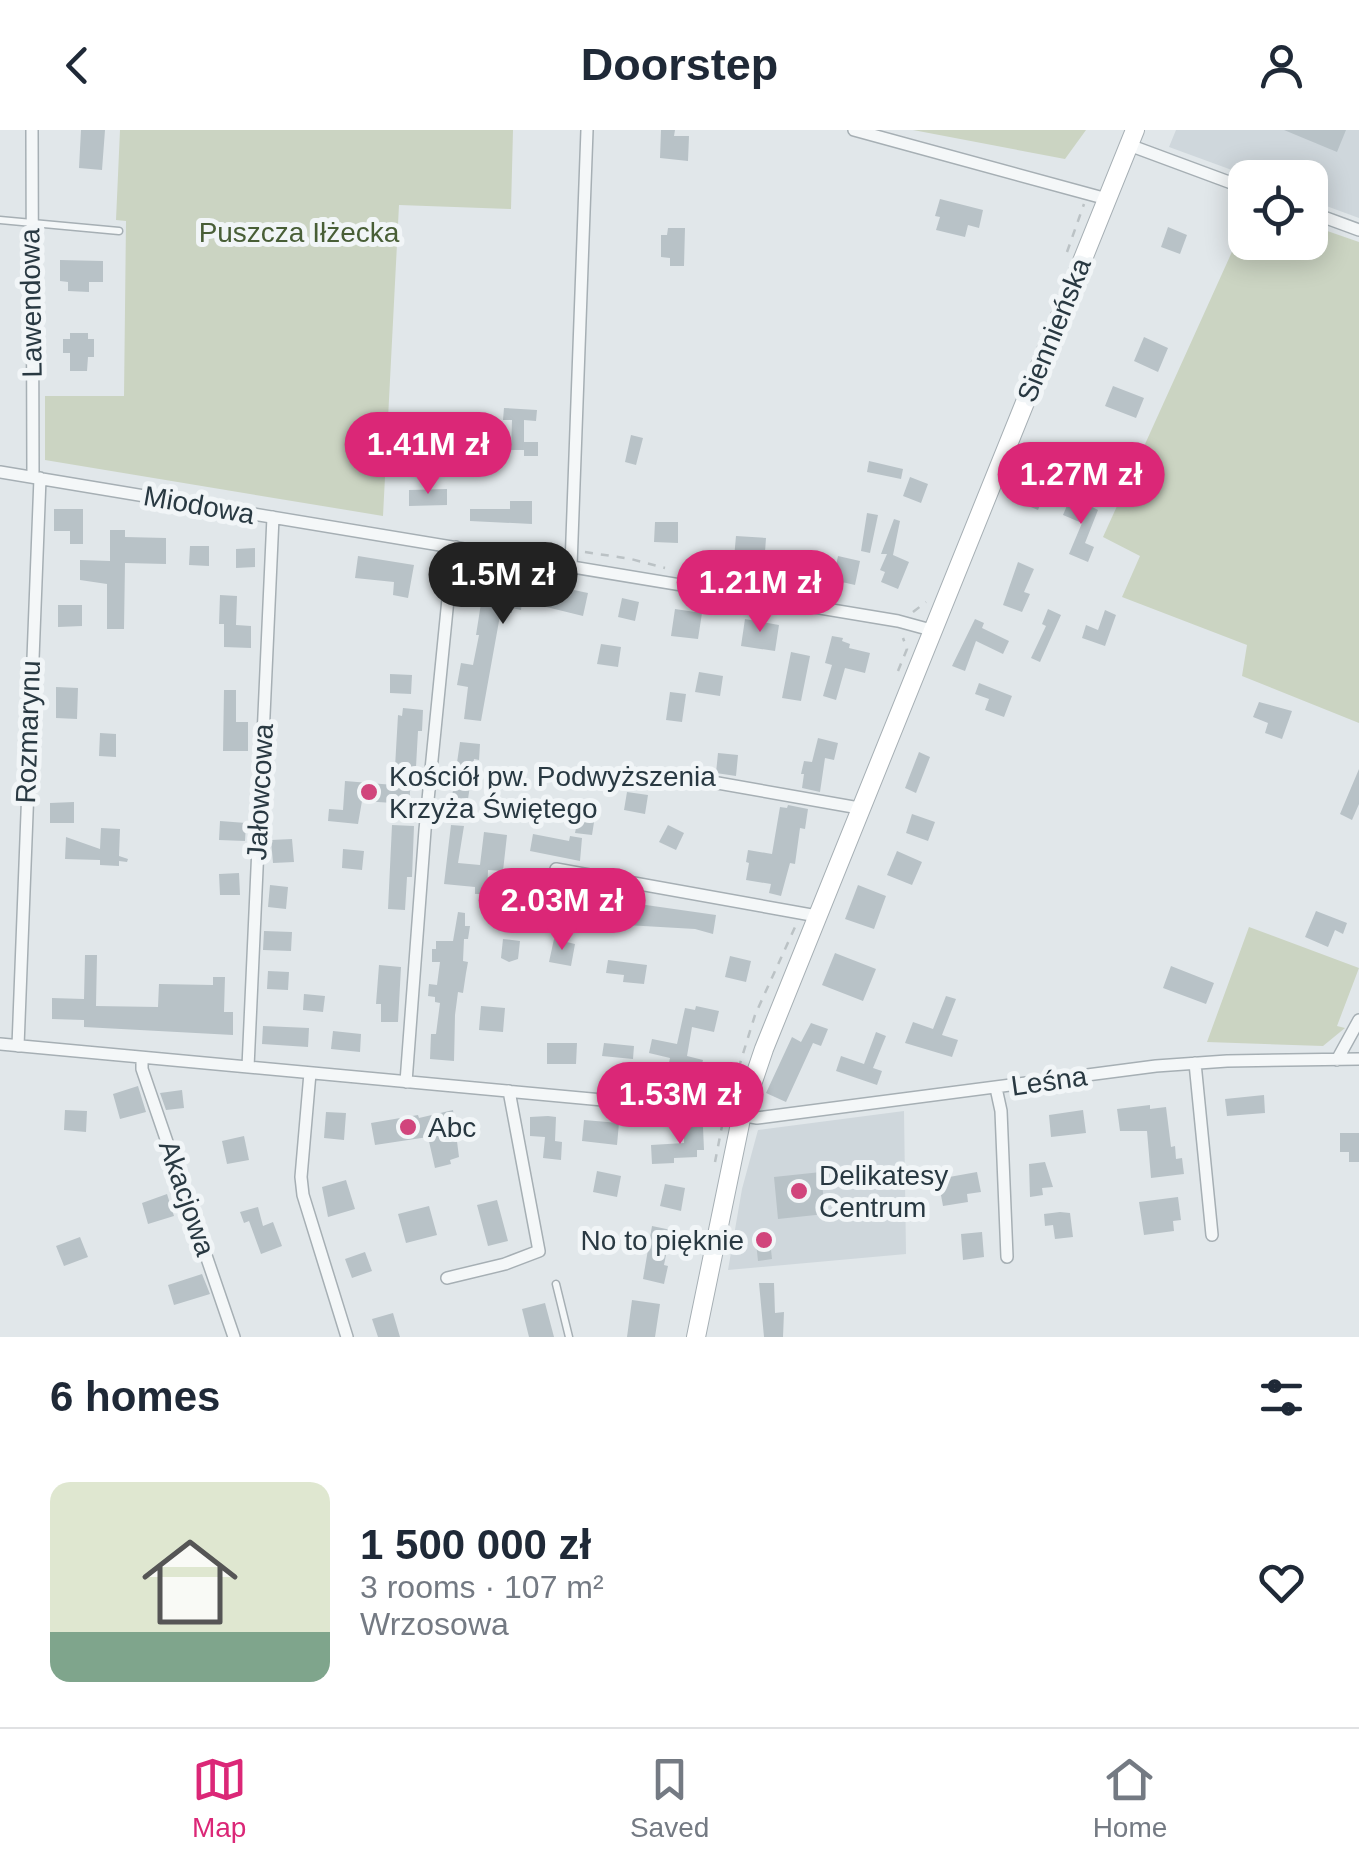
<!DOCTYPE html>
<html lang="en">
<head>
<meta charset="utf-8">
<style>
  :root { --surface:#fff; --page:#f2f2f3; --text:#1f2937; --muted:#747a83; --line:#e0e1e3; --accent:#db2777 }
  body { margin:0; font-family:Arial,sans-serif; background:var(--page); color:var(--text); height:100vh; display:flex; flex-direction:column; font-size:38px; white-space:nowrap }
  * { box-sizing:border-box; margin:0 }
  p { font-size:32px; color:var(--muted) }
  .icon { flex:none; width:55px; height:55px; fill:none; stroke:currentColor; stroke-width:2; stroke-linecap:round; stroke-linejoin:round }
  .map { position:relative; height:1207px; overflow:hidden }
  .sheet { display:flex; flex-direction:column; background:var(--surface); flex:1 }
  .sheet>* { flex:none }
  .buttons { position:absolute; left:1228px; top:30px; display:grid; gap:20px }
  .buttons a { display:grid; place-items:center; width:100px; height:100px; border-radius:20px; background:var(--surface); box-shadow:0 5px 25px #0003; font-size:50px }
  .price { position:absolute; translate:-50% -85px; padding:0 22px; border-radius:35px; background:var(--accent); color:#fff; font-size:32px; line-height:65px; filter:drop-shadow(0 2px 5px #0008) }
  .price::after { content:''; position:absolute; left:50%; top:60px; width:30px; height:22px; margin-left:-15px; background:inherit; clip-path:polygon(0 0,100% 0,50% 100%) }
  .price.active { background:#222; color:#fff }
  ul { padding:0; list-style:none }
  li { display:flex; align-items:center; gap:30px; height:250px; padding:0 50px }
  li span { display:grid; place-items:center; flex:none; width:280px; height:200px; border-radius:20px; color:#555 }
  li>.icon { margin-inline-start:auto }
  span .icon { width:120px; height:120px; fill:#fffc; stroke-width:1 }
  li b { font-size:42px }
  h2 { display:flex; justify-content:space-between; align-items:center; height:120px; padding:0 50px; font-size:42px }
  header { display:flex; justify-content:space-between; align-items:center; height:130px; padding:0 50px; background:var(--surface); font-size:45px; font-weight:600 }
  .tabs { display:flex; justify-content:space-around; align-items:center; height:140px; border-top:2px solid var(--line); background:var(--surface); font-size:28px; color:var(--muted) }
  .tabs a { display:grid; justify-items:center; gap:5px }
  .tabs .active { color:var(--accent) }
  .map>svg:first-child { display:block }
  .built { fill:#cfd7dc }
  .green { fill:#cbd4c2 }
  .building { fill:#b8c2c7 }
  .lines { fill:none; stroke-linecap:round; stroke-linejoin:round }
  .lane-casing { stroke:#a6afb4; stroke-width:9 }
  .street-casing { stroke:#a6afb4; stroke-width:14 }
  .secondary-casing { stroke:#a6afb4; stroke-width:20 }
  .path { stroke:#bbc2c5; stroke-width:2.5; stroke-dasharray:8 8; stroke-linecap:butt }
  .lane { stroke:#f4f7f8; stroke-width:6 }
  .street { stroke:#f4f7f8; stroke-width:11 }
  .secondary { stroke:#fff; stroke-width:18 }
  .poi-dot { fill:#d1457c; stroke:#f1f5f7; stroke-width:4 }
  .labels { text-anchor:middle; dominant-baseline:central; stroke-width:10; stroke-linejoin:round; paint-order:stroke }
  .park-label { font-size:28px; fill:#485e36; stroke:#f1f5f7 }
  .street-label { font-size:28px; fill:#293942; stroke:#f1f5f7 }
  .poi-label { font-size:28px; fill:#293942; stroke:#f1f5f7; text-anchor:start }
</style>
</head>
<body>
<header><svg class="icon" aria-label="back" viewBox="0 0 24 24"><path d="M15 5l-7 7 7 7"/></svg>Doorstep<svg class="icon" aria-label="person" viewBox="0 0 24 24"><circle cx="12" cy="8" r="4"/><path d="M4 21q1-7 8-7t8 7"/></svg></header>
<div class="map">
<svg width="1359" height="1207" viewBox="0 0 1359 1207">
  <rect width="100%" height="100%" fill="#e1e7ea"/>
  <path class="built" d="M1176,0H1359V88L1310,70V48L1251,47L1169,17Z
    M904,981L906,1124L728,1140L742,1059L758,1000Z"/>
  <path class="green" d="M120,0H513L511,79L399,75L383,386L45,330V266H124L126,91L116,90Z
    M913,0H1086L1065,29Z
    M1245,93V112H1310V95L1359,112V593L1242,546L1247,515L1122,467L1140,426L1103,407Z
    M1249,797L1359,838L1337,896L1345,898L1323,916L1207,912Z"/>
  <path class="building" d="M81,0H105L102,40L79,38Z
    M661,0H675L674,6H689L688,31L660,28Z
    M1284,0H1346L1337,22Z
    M940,69L983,80L979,98L968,95L965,107L936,100L940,87L935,86Z
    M1168,97L1187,105L1180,124L1161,117Z
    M668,98H685L684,136H670V128L661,127V105H667Z
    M60,130L103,131V152H89V162L68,161V152L60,151Z
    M70,203H88V209H94V227H88L87,241H70V223H63V209H70Z
    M1144,207L1168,218L1158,242L1134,231Z
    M1113,256L1144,268L1136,288L1105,276Z
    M504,278L537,280L536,291L524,290V312H538V326H524V320H511L512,290H503Z
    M631,305L643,308L636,335L625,332Z
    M442,307L468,308V322L440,320Z
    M869,331L903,339L901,349L867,342Z
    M910,347L928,354L921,373L903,366Z
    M1017,355L1044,365L1038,380L1011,369Z
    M447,359V375L409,376V360Z
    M1071,366L1098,380L1085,413L1094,417L1088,432L1069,424L1082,393L1063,385Z
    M510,371H532V394L470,391V379H510Z
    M54,379H83V414H70V401H54Z
    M867,383L878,385L870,423L861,421Z
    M894,389L900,391L893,425L909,432L898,459L881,452L885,442L880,440L887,424H881Z
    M655,392H678V413L654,412Z
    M110,400H125V407L166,408V434L125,433L124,499H107V454L80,450V430L110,431Z
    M736,406L766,408L765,422L802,425L801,443L733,439Z
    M190,416H209V436L189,435Z
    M255,418V437L236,438V419Z
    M358,426L414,435L408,468L393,465L394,452L355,448Z
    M838,426L860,431L855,455L833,450Z
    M1018,432L1034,439L1024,462L1030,464L1022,482L1003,475Z
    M465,443L568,463L569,459L588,463L583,486L522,471L521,480L512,478V483L501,480L481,591L464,589L468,557L457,555L461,533L473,535L479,505H476L482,467L463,465Z
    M220,465L237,466L236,495L251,496V518L224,517V494H219Z
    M622,468L639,472L635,491L618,487Z
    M58,475H82V496L58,497Z
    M675,479L702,483L698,509L671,506Z
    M1048,479L1061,485L1040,532L1031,528L1046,496L1042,494Z
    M1105,480L1116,485L1105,516L1082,508L1086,495L1098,500Z
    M745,489L779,495L775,521L741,516Z
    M975,489L984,493L982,498L1009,511L1003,524L976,511L965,541L952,536Z
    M832,506L843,508L842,511L850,514L849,518L870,523L865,543L845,538L836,570L823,566L832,535L825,533Z
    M601,514L621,517L618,537L597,534Z
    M791,522L810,526L801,571L782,568Z
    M699,542L723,546L720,566L695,562Z
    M390,544L412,545L411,564L390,563Z
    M979,553L1012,566L1004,587L985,580L989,569L975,564Z
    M56,557L78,558L77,589L56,588Z
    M224,560H236V592H248V621H223Z
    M670,562L686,564L682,592L666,590Z
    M1259,572L1292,581L1282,609L1265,603L1268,593L1253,587Z
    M403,578L423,580L422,601H418L416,637H412L409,674L362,671L358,694L328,691L329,679L343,680L345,651L394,655L398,585L402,586Z
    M100,603L116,604V627L99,626Z
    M818,608L838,613L834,630L825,628L820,662L802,658L804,644H801L804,631L812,632Z
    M460,612L480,614L479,630L474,629L468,669L452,667Z
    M919,622L930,627L916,663L905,658Z
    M718,623L738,625L736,646L716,643Z
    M1359,639V674L1352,690L1340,684Z
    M627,662L648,665L645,684L624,680Z
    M74,672V693H50V673Z
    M788,675L808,679L805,699L800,698L795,734L790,733L781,766L769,763L771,754L746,750L749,733L746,732L748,720L772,724L780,677L787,678Z
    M579,683L595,686L592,705L575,703Z
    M912,684L935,692L928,711L906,703Z
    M220,691L246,693L245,711L219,710Z
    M392,695L414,696L412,747H407L405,780L388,779Z
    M451,695L464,696L458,733L480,735L484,702L507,705L503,741L488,740L487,764H475V757L444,754Z
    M668,695L684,703L676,720L659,712Z
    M101,698L120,699L119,726L128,729L127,732L119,731V736L100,735V730L65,729L66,707L100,719Z
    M533,704L569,711L570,706L582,708L580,731L530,721Z
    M292,709L294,732L273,733L271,710Z
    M343,719L364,721L362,740L342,738Z
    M897,721L922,732L912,755L887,745Z
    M239,743L240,765H220L219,744Z
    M556,753L578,755L574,788L553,785Z
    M270,755L288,757L286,779L268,777Z
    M858,755L886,766L874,799L845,789Z
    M597,768L716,785L713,804L695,799L626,795L627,790L595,788Z
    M1316,781L1347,793L1343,804L1335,800L1328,817L1305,807Z
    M458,782L465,783V796H470L468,809H464L463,831L468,832L466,843L463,863L458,862L455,885L454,931L430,929L431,904H436L440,873L435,872V867L428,866L429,854L437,855L440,832H432V819H436V811H453Z
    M264,801L292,802L291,821L263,820Z
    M503,809L520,811L518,829L509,832L501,828Z
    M554,809L575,814L571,836L549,832Z
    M835,823L876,839L863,871L822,855Z
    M85,825H97L96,876L158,877L159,854L213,855V847H225L224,882H233V905L84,897V890L52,889V868L84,869Z
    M730,826L751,831L746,852L725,847Z
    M608,830L647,835L644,854L623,852L624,845L606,843Z
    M379,835L401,837L398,892H381V874H376Z
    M1171,836L1214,853L1206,874L1163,858Z
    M268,841L289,842L288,860L267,859Z
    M304,864L325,866L323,882L303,880Z
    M946,866L956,869L942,905L958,910L952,927L905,913L913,892L933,899Z
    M481,876L505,878L503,902L479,900Z
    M696,876L719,881L714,902L692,897L687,926L703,930L698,950L666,947L670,928L649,923L652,909L677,914L685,878L695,880Z
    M811,893L828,899L821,916L813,913L786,972L766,963L792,907L801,912Z
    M263,896L309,898L308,917L262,914Z
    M333,901L361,904L360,922L331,919Z
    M876,902L886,906L873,938L882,941L877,955L836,941L841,926L864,934Z
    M547,913H577L576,934H547Z
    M604,913L634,916L633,929L602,926Z
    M138,956L146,982L120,989L113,964Z
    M182,960L184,978L166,980L160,963Z
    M1264,965L1265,983L1227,986L1225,969Z
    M1150,975V979L1166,977L1171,1017L1175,1016L1176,1029L1182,1028L1184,1044L1151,1048L1147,1001H1120L1117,979Z
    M65,980L87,981L86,1002L64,1000Z
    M453,980L459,1027L450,1030L451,1034L435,1038L428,1007L375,1015L371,993L418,985L419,988Z
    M1083,980L1086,1003L1051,1007L1049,985Z
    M326,982L346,983L344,1010L324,1008Z
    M548,986L556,987L555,1011L562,1012L561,1030L543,1028L545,1007L530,1006V987Z
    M584,990L619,993L617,1015L582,1011Z
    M684,997H703L704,1020H697V1027L674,1028V1033L652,1034L651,1015L684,1013Z
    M1340,1003H1359V1032H1349V1022H1340Z
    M244,1006L249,1030L227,1034L222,1011Z
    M1045,1032L1053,1057L1042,1058L1043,1065L1030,1067L1029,1034Z
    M597,1041L621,1046L617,1067L593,1062Z
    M821,1042L825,1084L778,1089L774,1047Z
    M977,1042L981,1062L967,1064L968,1072L943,1076L938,1049Z
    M346,1050L355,1079L328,1087L322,1057Z
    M665,1054L685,1058L681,1081L660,1076Z
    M167,1064L174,1086L148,1094L142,1073Z
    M1178,1067L1181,1090L1173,1091L1174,1101L1144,1105L1139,1072Z
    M497,1070L508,1111L488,1116L477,1075Z
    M429,1076L437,1105L406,1113L398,1084Z
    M258,1077L263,1096L273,1092L282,1116L261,1124L249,1091L244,1093L240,1082Z
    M1060,1082L1070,1083L1073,1107L1055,1109L1053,1095L1045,1096L1044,1084Z
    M652,1096L671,1100L664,1135L668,1136L664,1154L643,1149Z
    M769,1102L772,1129L758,1131L755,1103Z
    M982,1102L984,1127L963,1130L961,1104Z
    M80,1107L88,1127L64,1136L56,1116Z
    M365,1122L372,1141L352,1148L345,1129Z
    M202,1144L210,1164L174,1175L168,1155Z
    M759,1153H774L775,1183L784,1182L783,1207H764Z
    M632,1170L660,1174L655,1207H627Z
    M545,1173L554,1207H529L522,1179Z
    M393,1183L400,1207H378L372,1189Z"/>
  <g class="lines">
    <g class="lane-casing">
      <path id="lane" d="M0,90L119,101
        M556,1154L569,1207"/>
    </g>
    <g class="street-casing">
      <path id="street" d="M32,0L33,347
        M854,0L1107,69
        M1129,15L1245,58
        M1310,82L1359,100
        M0,342L898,491L931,500
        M571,436L587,0
        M678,646L859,678
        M556,739L817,786
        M0,914L711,980L757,988L1156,936L1227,931L1359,929
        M18,916L40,348
        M142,928V939L234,1207
        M1337,930L1359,890
        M1195,933L1212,1105
        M248,937L273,387
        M310,943L301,1047L303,1065L347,1207
        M406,952L425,700L451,439L456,417
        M996,958L1001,981L1007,1127
        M447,1148L505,1134L539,1121L509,961"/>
    </g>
    <g class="secondary-casing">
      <path id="secondary" d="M696,1207L742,984L764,919L1135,0"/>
    </g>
    <path class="path" d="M1067,122L1084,74
      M585,422L631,429L665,438
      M913,482L926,472
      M898,541L907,519L903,508
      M729,969L755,885L796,795
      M715,1032L722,996"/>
    <use href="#lane" class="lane"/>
    <use href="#street" class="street"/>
    <use href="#secondary" class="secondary"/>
  </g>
  <g class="poi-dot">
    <circle cx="369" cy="662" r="10"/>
    <circle cx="408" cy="997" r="10"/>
    <circle cx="799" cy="1061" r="10"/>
    <circle cx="764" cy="1110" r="10"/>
  </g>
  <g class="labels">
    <g class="park-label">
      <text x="299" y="102">Puszcza Iłżecka</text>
    </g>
    <g class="street-label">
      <text transform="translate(31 173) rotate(-91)">Lawendowa</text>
      <text transform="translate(1054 200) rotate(-68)">Siennieńska</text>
      <text transform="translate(199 375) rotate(10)">Miodowa</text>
      <text transform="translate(28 602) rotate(-88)">Rozmarynu</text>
      <text transform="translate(260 662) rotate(-87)">Jałowcowa</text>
      <text transform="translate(1049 951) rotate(-8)">Leśna</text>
      <text transform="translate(187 1068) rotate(71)">Akacjowa</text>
    </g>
    <g class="poi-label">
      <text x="389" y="646">Kościół pw. Podwyższenia<tspan x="389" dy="32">Krzyża Świętego</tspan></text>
      <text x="428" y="997">Abc</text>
      <text x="819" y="1045">Delikatesy<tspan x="819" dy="32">Centrum</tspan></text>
      <text x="744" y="1110" text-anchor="end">No to pięknie</text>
    </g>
  </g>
</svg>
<div class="buttons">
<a><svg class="icon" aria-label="locate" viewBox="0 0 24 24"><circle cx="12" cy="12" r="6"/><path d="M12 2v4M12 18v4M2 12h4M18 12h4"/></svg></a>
</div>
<b class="price" style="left:428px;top:367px">1.41M zł</b>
<b class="price" style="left:1081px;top:397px">1.27M zł</b>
<b class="price active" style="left:503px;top:497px">1.5M zł</b>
<b class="price" style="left:760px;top:505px">1.21M zł</b>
<b class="price" style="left:562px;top:823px">2.03M zł</b>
<b class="price" style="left:680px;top:1017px">1.53M zł</b>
</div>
<section class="sheet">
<h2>6 homes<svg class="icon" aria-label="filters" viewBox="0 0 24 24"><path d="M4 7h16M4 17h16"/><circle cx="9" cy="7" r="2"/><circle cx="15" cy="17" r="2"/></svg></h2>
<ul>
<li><span style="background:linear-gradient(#dfe7d0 75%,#7fa58c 0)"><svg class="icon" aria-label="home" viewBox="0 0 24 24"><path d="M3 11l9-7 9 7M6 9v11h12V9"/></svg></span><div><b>1 500 000 zł</b><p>3 rooms · 107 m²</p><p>Wrzosowa</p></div><svg class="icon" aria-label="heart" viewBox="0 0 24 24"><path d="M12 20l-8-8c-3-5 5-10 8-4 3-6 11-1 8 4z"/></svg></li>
</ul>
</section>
<nav class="tabs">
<a class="active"><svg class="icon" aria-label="map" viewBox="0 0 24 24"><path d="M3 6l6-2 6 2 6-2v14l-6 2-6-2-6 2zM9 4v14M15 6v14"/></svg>Map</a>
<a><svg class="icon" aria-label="saved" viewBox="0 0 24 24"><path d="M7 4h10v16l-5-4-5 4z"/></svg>Saved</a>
<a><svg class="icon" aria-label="home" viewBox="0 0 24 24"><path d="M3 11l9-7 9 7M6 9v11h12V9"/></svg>Home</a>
</nav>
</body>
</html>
